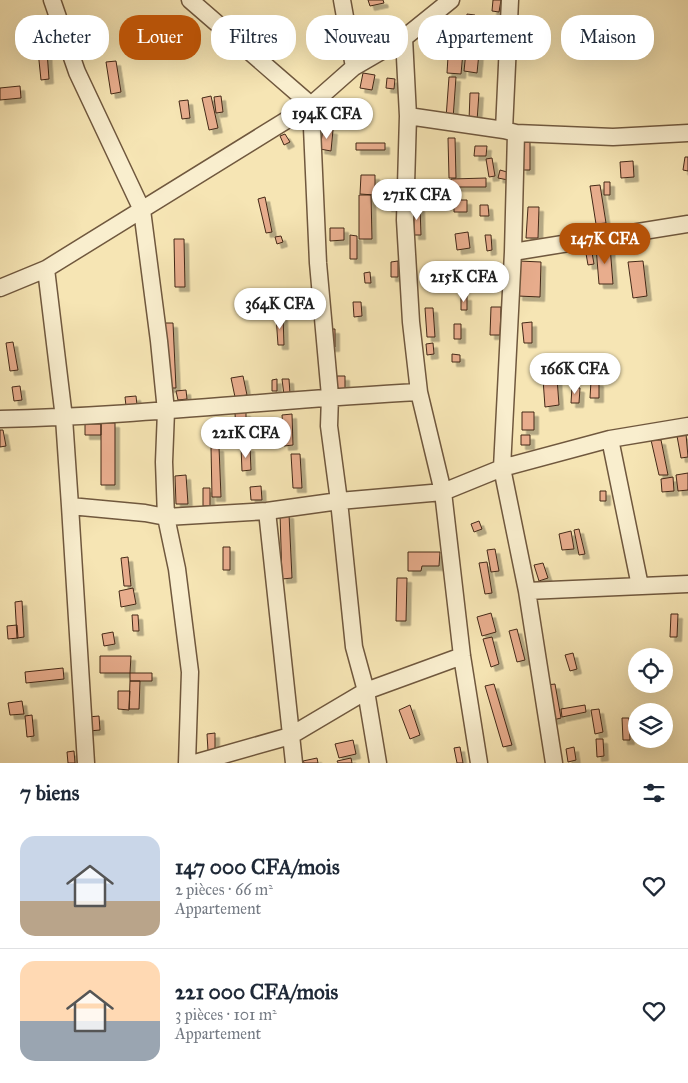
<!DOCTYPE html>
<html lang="fr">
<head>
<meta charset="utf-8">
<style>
  :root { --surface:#fff; --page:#f6f6f7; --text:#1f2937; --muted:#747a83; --line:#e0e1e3; --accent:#b45309 }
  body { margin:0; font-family:"IM FELL Great Primer",serif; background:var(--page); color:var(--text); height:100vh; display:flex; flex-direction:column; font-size:19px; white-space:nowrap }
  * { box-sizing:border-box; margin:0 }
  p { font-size:16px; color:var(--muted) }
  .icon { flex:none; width:28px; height:28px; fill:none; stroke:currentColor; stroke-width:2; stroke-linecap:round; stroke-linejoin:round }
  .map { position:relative; height:763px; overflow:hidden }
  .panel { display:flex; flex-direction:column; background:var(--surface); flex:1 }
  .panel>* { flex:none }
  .guide { position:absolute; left:15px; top:15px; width:659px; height:45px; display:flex; gap:10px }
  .tools { position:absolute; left:628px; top:648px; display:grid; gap:10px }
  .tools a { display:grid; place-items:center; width:45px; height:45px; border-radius:50%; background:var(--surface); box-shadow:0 5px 20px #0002; font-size:25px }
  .price { position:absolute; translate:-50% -42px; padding:0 11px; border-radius:18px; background:#fff; color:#222; font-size:16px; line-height:32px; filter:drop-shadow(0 1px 2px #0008) }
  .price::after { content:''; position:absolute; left:50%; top:30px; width:15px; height:11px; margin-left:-8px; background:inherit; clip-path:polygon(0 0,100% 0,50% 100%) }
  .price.current { background:var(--accent); color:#fff }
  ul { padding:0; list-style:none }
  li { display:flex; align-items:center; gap:15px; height:125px; padding:0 20px }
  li+li { border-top:1px solid var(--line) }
  li span { display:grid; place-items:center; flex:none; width:140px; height:100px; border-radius:15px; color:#555 }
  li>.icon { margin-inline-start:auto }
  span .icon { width:60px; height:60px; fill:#fffc; stroke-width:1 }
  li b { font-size:21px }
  h2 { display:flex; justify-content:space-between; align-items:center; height:60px; padding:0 20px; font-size:21px }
  .chip { padding:0 18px; border-radius:20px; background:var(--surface); box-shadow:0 5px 20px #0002; font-size:18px; line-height:45px }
  .chip.current { background:var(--accent); color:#fff }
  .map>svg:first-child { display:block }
  .building { fill:#e8ad8d; stroke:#432917; filter:url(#shadow) }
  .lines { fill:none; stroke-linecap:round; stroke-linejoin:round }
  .minor-casing { stroke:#70583e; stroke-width:19 }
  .minor { stroke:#f9eece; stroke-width:16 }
</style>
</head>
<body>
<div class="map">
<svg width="688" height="763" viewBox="0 0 688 763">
  <defs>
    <filter id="shadow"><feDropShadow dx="4.5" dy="4.5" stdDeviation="0" flood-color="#0004"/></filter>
  </defs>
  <rect width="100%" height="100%" fill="#f6e5b4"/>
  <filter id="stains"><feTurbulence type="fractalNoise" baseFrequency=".004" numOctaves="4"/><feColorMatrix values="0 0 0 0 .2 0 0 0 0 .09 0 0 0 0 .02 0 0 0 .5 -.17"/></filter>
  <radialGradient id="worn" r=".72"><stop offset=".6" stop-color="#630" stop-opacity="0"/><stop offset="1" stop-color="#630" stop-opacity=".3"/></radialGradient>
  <path class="building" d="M368,0H383L384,3L370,6Z
    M493,0H501L499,12L492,11Z
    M467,14L475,15L473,30L465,29Z
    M78,17H87L88,32H79Z
    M441,30H448L446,39L439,38Z
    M449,40L464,41L461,74L447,73Z
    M467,42L480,43L477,73L464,71Z
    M38,51H47L49,79L41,80Z
    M116,61L121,92L111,94L106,62Z
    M363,73L375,75L372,90L360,88Z
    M449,77H456L453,119L446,118Z
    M387,78L395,79L394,89L386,88Z
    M20,86L21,98L0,100V88Z
    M470,93H479L477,121H469Z
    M211,96L218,128L209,130L202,98Z
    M221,96L223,112L216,113L214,97Z
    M188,100L190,118L182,119L179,101Z
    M323,129L333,130L331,151L320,149Z
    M285,134L290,142L284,145L280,136Z
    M448,138H455L456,178H449Z
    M523,142H530V170H522Z
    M356,143H385V150H356Z
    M475,146H487L486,156H474Z
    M685,157H688V171L683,170Z
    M492,158L495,176L489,177L486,159Z
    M633,161L634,177L621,178L620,162Z
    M500,170L514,174L513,181L498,178Z
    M361,175H375V195L360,194Z
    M486,178V187H451V179Z
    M604,182H610V195H604Z
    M600,185L606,223L596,224L590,186Z
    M386,191H394V207H387Z
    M451,191L452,198L418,202V195Z
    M359,195H371L372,239H359Z
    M265,197L272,232L266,233L258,199Z
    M454,200H467V212H454Z
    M480,205H488L489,216H480Z
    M414,207H420L421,235H414Z
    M528,207H539L538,238H526Z
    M330,228H344V240L330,241Z
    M468,232L470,248L457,250L455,234Z
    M350,235L357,236V259H350Z
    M485,235H491L492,250L487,251Z
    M281,236L283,242L277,244L275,237Z
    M174,239H184L185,287H175Z
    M610,246L613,284H599L596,247Z
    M591,247L594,264L588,265L585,248Z
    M398,261V277H391V262Z
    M519,261L541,262L540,297L518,296Z
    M643,261L647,296L633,298L628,262Z
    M370,272L371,283H365L364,273Z
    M461,296H467V310H461Z
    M353,302H361L362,316L354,317Z
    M491,307H501L500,335H490Z
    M425,308H433L435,337H427Z
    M276,316H283L284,345H278Z
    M532,322V343H524L522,323Z
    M163,323H173L176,388H166Z
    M454,324H461V339H454Z
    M327,329H335V347H328Z
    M13,342L18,370L10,371L6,343Z
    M433,343L434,354L427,355L426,344Z
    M452,354L460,355V362H452Z
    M243,376L247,395L235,397L231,378Z
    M337,376H345V389H337Z
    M557,378L559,405L545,407L543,379Z
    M277,379V391H272V380Z
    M282,379H289L290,394L284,395Z
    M591,381L599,382V398H590Z
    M20,386L22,400L14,401L12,387Z
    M572,387L580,388L579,403H571Z
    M186,390L187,399L178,400L176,391Z
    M136,396L137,405L126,406L125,397Z
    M235,412H246V440H236Z
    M522,412H534V430H522Z
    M292,414L293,445L284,446L282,415Z
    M101,423H115V485H101Z
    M85,424H101V435H85Z
    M0,430H3L6,446L0,447Z
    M686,434L688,457L681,458L677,436Z
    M521,435H530V445H521Z
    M651,440H661L668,475H659Z
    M211,447H219L221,497H212Z
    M241,447H250L251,470L242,471Z
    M291,454H300L302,488H293Z
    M688,473V490L678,491L676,475Z
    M186,475L188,504H176L175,476Z
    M673,477L674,491L662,492L661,479Z
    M261,486L262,500H251L250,487Z
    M203,488H210V506H203Z
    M600,491H606V501H600Z
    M280,514H289L292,578L282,579Z
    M479,521L482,529L474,532L471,524Z
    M579,529L585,554L579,555L574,530Z
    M571,531L574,549L562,550L559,534Z
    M223,547H230V570H223Z
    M495,549L499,571L491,572L487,550Z
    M408,552H440L439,566H422L421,571H408Z
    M128,557L131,586H124L121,558Z
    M487,562L492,593L485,594L479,563Z
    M543,563L548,578L539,581L534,565Z
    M397,578H407L406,621H396Z
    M133,588L136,604L121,607L119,591Z
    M22,601L24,637L17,638L15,602Z
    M491,613L496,632L482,636L477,617Z
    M671,614H678L677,637H670Z
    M132,615H138L139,631H133Z
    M17,625L18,638L8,639L7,626Z
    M517,629L525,660L517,662L509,631Z
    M113,632L115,644L104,646L102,634Z
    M492,637L499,664L491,667L483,639Z
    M573,653L577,669L570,671L565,655Z
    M100,656H131L130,673H100Z
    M63,668L64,679L26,683L25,672Z
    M130,673H152V681H130Z
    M130,681H140L139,709H129Z
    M494,684L512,745L503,747L485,686Z
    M555,684L561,718L553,720L547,685Z
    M118,691H130L129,710L118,709Z
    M22,701L24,714L10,715L8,703Z
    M410,705L420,735L410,739L399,710Z
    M585,705L586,712L562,717L561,709Z
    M599,709L603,732L595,734L591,710Z
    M32,715L34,736L27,737L25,716Z
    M99,716L100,730L89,731L88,717Z
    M622,718H629L630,740H623Z
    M215,733V751H208L207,734Z
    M596,739H603L604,756L597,757Z
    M353,740L356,754L339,758L335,744Z
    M460,747L463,763H457L454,748Z
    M574,747L576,760L568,762L566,749Z
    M74,751L75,763H68L67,752Z
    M317,758L318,763H304L303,761Z
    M351,758L352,763H338L337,761Z"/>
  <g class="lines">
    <g class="minor-casing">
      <path id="minor" d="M52,0L77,72L142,210L159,341L166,411L164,462L166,517L177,569L190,672L187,763
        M190,0L311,105L318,263L330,396L329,426L339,501L354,647L366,691L378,763
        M342,0L354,67
        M404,38L408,116L405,220L411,322L419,392L443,492L462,656L479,763
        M408,116L504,130L516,133L613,137L688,133
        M504,130L510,0
        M516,133L513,252L502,468L527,591L554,763
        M513,252L688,224
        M46,269L64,418L70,506L145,513L166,517L267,511L339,501L443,492L502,468L610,439L688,426
        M0,288L46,269L311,105L354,67L404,38L451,0
        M0,419C140,416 279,399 419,392
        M610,439L640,586
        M70,506L86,763
        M267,511L294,763
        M527,591L688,584
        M195,763L290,736L366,691L462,656"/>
    </g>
    <use href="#minor" class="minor"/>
  </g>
  <rect width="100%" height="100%" filter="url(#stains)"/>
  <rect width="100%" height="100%" fill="url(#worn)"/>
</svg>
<div class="tools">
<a><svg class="icon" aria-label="locate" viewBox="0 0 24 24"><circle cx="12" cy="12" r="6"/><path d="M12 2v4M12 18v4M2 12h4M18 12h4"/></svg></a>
<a><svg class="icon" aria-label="layers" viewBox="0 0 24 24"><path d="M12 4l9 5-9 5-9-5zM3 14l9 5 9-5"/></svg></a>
</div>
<b class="price" style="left:327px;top:140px">194K CFA</b>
<b class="price" style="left:417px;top:221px">271K CFA</b>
<b class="price current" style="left:605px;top:265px">147K CFA</b>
<b class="price" style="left:464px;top:303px">215K CFA</b>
<b class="price" style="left:280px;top:330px">364K CFA</b>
<b class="price" style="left:575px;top:395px">166K CFA</b>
<b class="price" style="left:246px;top:459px">221K CFA</b>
<div class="guide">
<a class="chip">Acheter</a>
<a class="chip current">Louer</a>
<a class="chip">Filtres</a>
<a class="chip">Nouveau</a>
<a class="chip">Appartement</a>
<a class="chip">Maison</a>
</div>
</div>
<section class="panel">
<h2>7 biens<svg class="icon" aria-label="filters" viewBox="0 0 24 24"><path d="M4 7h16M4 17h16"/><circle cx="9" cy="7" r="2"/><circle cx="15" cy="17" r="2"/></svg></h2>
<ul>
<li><span style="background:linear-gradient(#c9d6e8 65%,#b9a48a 0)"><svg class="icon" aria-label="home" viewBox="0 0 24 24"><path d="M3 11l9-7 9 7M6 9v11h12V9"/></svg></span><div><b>147 000 CFA/mois</b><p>2 pièces · 66 m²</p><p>Appartement</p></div><svg class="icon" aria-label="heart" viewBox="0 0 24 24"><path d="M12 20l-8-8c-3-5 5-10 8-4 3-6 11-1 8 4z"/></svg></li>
<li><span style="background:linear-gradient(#ffd9b3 60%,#9aa5b1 0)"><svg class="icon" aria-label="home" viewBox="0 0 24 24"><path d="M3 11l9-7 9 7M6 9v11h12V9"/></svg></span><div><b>221 000 CFA/mois</b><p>3 pièces · 101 m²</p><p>Appartement</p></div><svg class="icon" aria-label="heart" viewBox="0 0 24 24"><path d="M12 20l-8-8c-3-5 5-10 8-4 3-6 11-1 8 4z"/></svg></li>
</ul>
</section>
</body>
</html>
